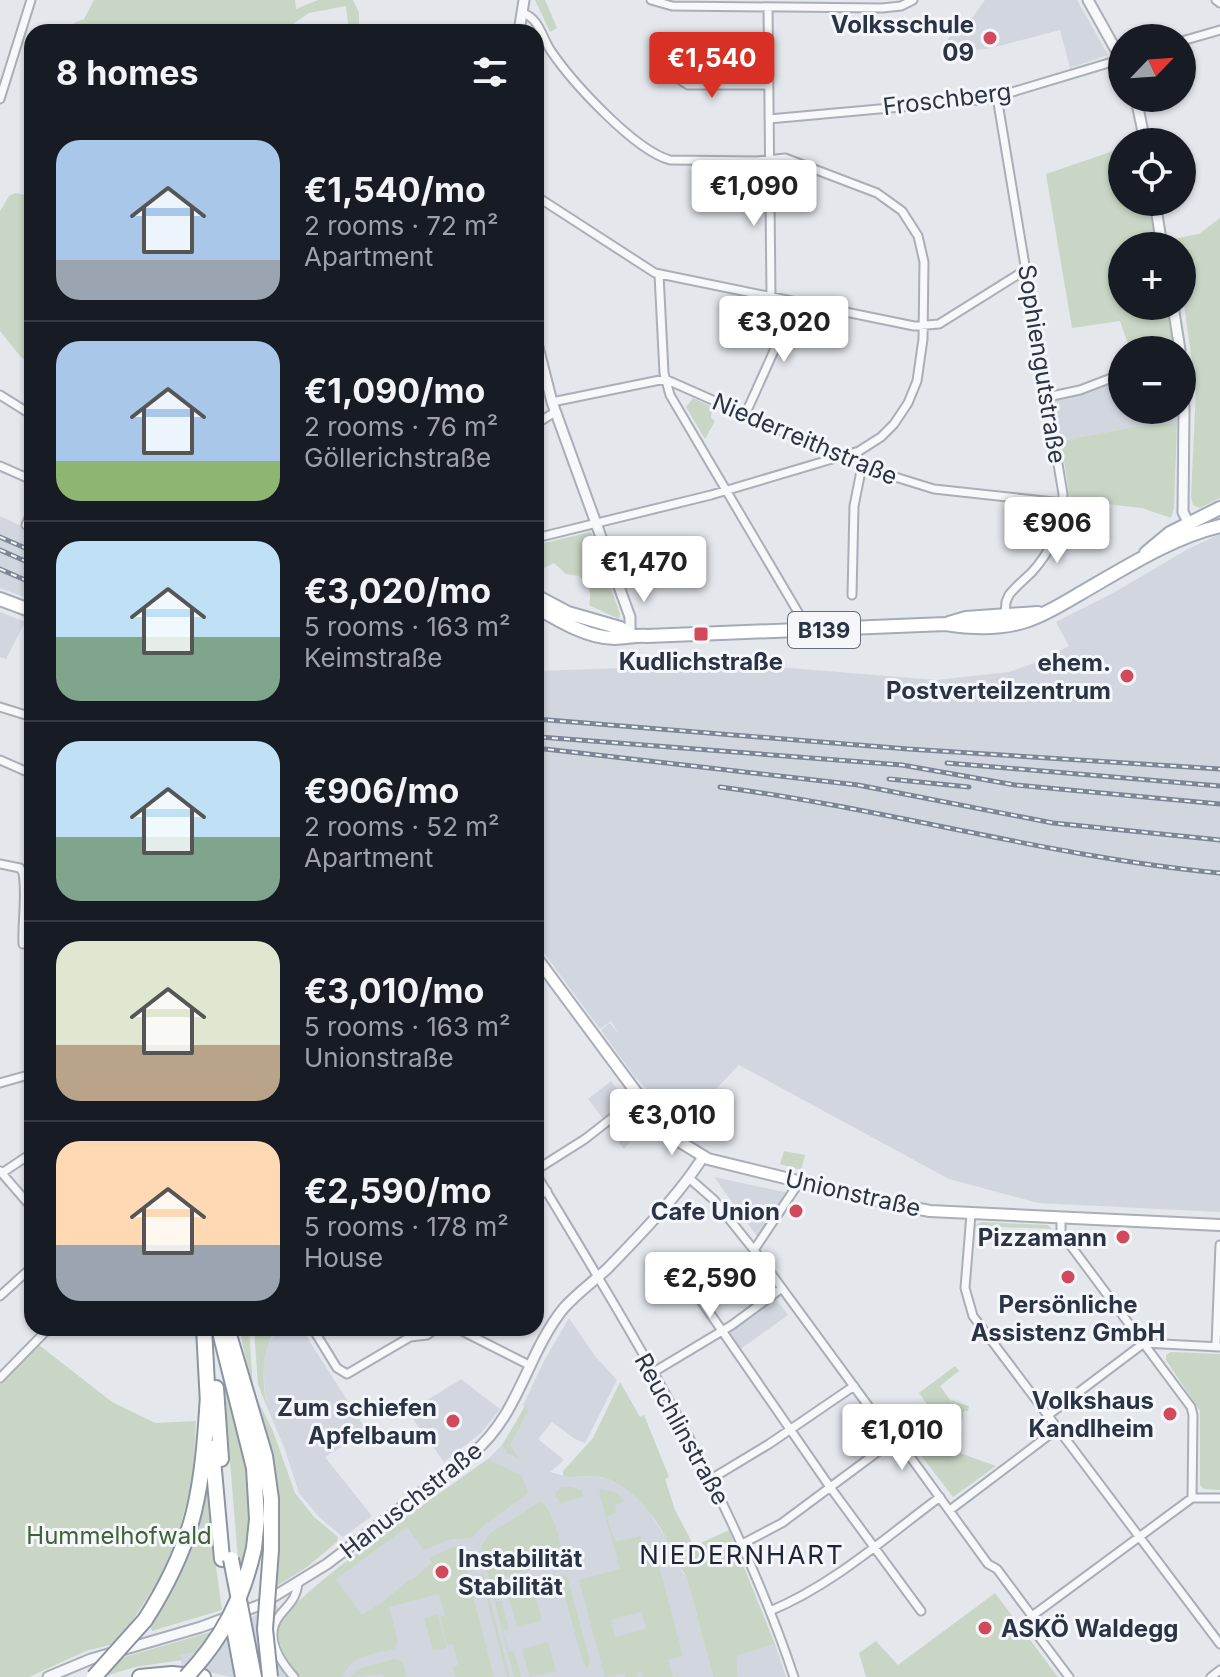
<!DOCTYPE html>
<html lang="en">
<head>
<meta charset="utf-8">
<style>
  :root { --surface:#171b24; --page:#20242c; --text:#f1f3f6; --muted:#9ea1a6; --line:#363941; --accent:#d93025 }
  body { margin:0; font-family:Inter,sans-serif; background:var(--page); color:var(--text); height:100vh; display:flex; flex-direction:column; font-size:30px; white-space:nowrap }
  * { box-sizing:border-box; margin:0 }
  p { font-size:26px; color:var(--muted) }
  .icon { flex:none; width:44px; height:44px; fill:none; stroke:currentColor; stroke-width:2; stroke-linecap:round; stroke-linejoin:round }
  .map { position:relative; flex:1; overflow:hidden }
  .drawer { position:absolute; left:24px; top:24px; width:520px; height:1312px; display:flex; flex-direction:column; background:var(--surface); border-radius:24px; box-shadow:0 2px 6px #0004 }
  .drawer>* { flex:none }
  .needle { width:52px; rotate:65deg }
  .fabs { position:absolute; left:1108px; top:24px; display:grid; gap:16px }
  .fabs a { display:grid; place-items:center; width:88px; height:88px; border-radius:50%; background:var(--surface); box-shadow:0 2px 6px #0004; font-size:40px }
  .price { position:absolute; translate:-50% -68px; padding:0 18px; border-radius:8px; background:#fff; color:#222; font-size:26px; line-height:52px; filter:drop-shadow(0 2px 4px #0008) }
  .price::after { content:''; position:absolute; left:50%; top:48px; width:24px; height:18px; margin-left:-12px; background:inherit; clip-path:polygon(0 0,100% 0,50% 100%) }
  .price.current { background:var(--accent); color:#fff }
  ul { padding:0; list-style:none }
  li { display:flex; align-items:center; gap:24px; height:200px; padding:0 32px }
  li+li { border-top:2px solid var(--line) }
  li span { display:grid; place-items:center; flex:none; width:224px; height:160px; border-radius:24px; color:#555 }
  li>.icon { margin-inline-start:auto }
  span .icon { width:96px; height:96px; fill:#fffc; stroke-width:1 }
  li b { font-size:34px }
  h2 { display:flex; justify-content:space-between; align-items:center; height:96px; padding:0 32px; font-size:34px }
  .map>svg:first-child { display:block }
  .built { fill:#d2d6de }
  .green { fill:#c9d6c5; fill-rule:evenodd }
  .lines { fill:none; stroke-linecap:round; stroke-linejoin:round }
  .minor-casing { stroke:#a9aeb7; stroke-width:11 }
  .tertiary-casing { stroke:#a9aeb7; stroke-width:13 }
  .secondary-casing { stroke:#a9aeb7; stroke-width:14 }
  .primary-casing { stroke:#a3abb8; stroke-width:16 }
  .motorway-casing { stroke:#8b94a3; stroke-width:18 }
  .minor { stroke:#f7f8fa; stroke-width:7 }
  .tertiary { stroke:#f7f8fa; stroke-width:9 }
  .secondary { stroke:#fff; stroke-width:10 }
  .primary { stroke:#fff; stroke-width:12 }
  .motorway { stroke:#fff; stroke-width:14 }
  .rail-casing { stroke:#7d8696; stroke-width:5 }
  .rail { stroke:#f4f6f9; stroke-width:2; stroke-dasharray:6; stroke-linecap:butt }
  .motorway-bridge-casing { stroke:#8b94a3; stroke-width:18; stroke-linecap:butt }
  .motorway-bridge { stroke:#fff; stroke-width:14 }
  .poi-dot { fill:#d1495b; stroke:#f4f6f9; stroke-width:3 }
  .labels { text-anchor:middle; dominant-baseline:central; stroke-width:6; stroke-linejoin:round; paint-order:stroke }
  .shield { fill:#f4f6f9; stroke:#676e7b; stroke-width:2 }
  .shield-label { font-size:22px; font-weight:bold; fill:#2b3445 }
  .poi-label { font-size:24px; font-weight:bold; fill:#2b3445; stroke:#f4f6f9; text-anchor:end }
  .street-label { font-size:24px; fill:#2b3445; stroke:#f4f6f9 }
  .park-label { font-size:24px; fill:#3f6138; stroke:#f4f6f9 }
  .neighbourhood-label { font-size:26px; letter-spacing:2px; fill:#1d2536; stroke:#f4f6f9 }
</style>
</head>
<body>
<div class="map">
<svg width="1220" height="1677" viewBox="0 0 1220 1677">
  <rect width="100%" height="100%" fill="#e4e7ec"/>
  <path class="built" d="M985,0H1077L1108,55L1070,68L1060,30L987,49L939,53L955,28L962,32Z
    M1122,378V410H1170L1177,414V423L1138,426L1061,441L1053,399L1083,393Z
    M0,516L32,531V600L0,588Z
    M1220,534V1212L1038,1203L949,1179L739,1065L682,1124L658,1101L634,1076L601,1030L610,1023L619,1034L611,1021L600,1029L536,942V671L742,664L936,680L1009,672L1037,662L1069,646L1056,622L1113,593L1188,549Z
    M0,612L25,622L6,659L0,657Z
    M611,1081L627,1102L604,1120L588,1099Z
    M631,1107L644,1124L624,1149L607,1126Z
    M714,1177L784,1192L789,1193L759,1239Z
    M775,1298L788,1315L739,1350L730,1336L731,1331Z
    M569,1318L595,1356L617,1380L585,1443L575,1439L552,1422L538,1439L564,1460L550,1472L568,1477L595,1476L607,1479L624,1486L644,1504L671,1546L682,1572L687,1578L713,1677H231L182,1666L180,1655L198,1652L205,1643L231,1627L276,1605L283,1616L354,1557L488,1459L501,1446L525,1407L523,1405L544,1361Z
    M279,1328H301L367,1431L325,1457L372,1516L343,1537L320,1518L299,1493L284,1447L266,1405L263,1367L266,1346Z
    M461,1379L500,1409L482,1432L444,1462L408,1412Z
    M775,1644L786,1677H738L735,1656Z"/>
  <path class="green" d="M94,0H295L296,9L318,0H353L359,13V32H349L346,6L309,13L281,32H69L74,23L84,19Z
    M535,0H545L557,28L550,32Z
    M1122,148V202H1149L1156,246H1122V306H1167L1174,350H1130L1120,321L1072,328L1046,174Z
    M15,193L32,196V366L20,356L0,331V211L9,196Z
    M1220,218V498L1200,508L1193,505L1191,497L1196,389L1182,291V246H1174L1173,239L1199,234Z
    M693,398L712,407L711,418L715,421L705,439L686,407Z
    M1177,423L1174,508L1171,518L1142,508L1070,500L1061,441L1138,426Z
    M1070,505L1110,509L1081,538L1082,542L1064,536Z
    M591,532L620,614L619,619L589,605C592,591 589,586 579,576L566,574L554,563L544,568L536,567V545Z
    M784,1151L805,1155L801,1170L780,1164Z
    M982,1222L1048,1225L1052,1229L974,1226Z
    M240,1328H249L253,1391L273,1431L295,1493L314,1517L338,1537L337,1542L307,1567L275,1587C282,1536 281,1487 268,1437C258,1400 245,1366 240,1328Z
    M254,1328H274L275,1331C260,1352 263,1379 266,1405L258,1384Z
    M39,1345L112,1402L155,1423L196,1421L193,1477L178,1535L160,1578L127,1629L114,1644L86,1651L29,1677H0V1384Z
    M1171,1352L1220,1354V1490L1204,1489L1200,1485V1411L1166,1360V1355Z
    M955,1366L959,1371L940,1386L950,1400L969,1406L968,1411H964L959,1431L962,1432L957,1452L996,1466L953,1497L914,1446L942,1425L919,1393Z
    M223,1376C240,1441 262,1505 239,1571Z
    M620,1382L640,1417L644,1415L669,1477L665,1479L675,1510L694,1546L729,1530L775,1644L736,1656L738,1677H713L687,1578L680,1567H678C668,1534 638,1484 600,1477C588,1474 575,1479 563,1476V1471L593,1438Z
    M525,1406L529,1409L510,1445L520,1459L507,1453L503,1445Z
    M488,1459L522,1476L528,1492L526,1495L484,1525L472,1538L451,1539L424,1550L407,1527L336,1579L362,1615L384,1601L410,1579L412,1580L432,1563L430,1559C441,1551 450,1547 463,1545L466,1569L494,1677H456L453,1667L458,1665L453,1644L447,1645L440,1616L445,1615L439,1594L389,1607L398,1642L394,1649C374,1654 350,1655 343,1677H297C287,1664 271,1646 277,1628C287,1596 452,1485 488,1459Z
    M207,1466L212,1538L222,1610L152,1631L150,1624Z
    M571,1487L581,1490L584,1497L560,1503L558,1498H555L556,1492L562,1487Z
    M601,1489L614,1492L625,1501L615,1505L617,1513L607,1516L615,1542L640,1536L643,1546L653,1543L683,1656L668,1660L673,1677H641L643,1672L637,1673L638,1677H625L624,1674L605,1677L604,1674L579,1580L620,1569L599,1492ZM641,1612L646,1629L615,1637L611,1620Z
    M541,1501C554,1512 564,1548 561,1565L559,1566L556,1563L490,1580L496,1601H501L509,1629L503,1631L509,1652L514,1651L521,1677H514L481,1547L489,1534Z
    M483,1573L510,1677H507L483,1584L480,1574Z
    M564,1575L568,1580L590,1661L587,1669L583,1663L561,1582V1576Z
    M535,1592L542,1621L517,1627L509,1598Z
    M995,1593L1058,1677H866L859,1653L876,1641L898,1665Z
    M438,1614L447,1648L433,1651L424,1618Z
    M214,1631L198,1652L180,1655L182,1660L135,1667L102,1677L121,1658Z
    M548,1642L556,1671L530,1677L522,1649Z
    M395,1659L403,1662L407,1677H384L383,1674L351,1677L357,1669Z"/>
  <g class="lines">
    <g class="minor-casing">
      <path id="minor" d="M651,0L672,6L882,8L901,6L913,0
        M1216,0L1220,3
        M768,7L771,296
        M522,13C539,17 542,38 551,51C572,82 634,150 670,160L757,161L785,158L877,193L902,211L918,236L924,262L923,339L917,381L908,403L894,424L881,437L859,451L711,495L536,538
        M1182,41L1220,30
        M668,72L688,85H768
        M997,97L1063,494C1063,523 1052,550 1032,572C1024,580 1016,586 1009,595L1006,602L1005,615
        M0,99L31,0
        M769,119L989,99L1122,59
        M536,196L655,273L914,326L939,324L1019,274L1027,272
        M659,274L664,373L670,395L802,619V631
        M0,395L32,415
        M1047,397L1080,390L1122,374
        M552,402L665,379L866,468L934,489L1063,503
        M745,415L796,302
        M536,424L555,412
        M0,466L32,480
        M26,525L32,511
        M852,595L854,506L862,466
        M0,707L32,717
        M0,760L32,774
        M0,864L20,868L23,873C27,897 22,920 23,944
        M0,1083L32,1074
        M536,1170L585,1139L640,1096
        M0,1171L32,1208
        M2,1173L32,1153
        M536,1174C633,1335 734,1497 794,1677
        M689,1178L714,1200L754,1250L891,1437L901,1444L988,1564L997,1569L1032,1616L1033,1629L1069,1677
        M536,1197L547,1191
        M971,1214L965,1288L973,1316L1220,1644
        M1061,1218V1231L1065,1238L1191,1407L1193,1415L1192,1498H1220
        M754,1250L800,1181
        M0,1296L32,1267
        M698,1296L830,1487L921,1611
        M456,1328L531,1366
        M313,1329L337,1368L347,1374L410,1337L427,1335L437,1328
        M1216,1346L1220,1245
        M652,1373L732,1325L782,1288
        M0,1378L49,1328
        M1047,1416L1144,1343L1220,1347
        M711,1479L769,1444L854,1386
        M950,1510L1057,1429
        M742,1544L782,1523L895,1439
        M770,1611C833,1585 886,1537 940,1497
        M1032,1616L1192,1498
        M294,1677C279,1660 263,1636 280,1615C290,1603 296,1599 298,1583
        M1211,1677L1220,1670"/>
    </g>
    <g class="tertiary-casing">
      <path id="tertiary" d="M1088,0L1122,61
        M519,32L524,0
        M1136,98L1145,142
        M1155,202L1162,246
        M1173,306L1180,350
        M536,339L552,402L630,617V635
        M1182,363L1184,409L1183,512L1192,530
        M48,1677L91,1659L201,1627L260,1605L327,1564L473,1453C519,1415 527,1354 563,1309C576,1294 593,1282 608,1268C639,1236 679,1195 703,1157"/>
    </g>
    <g class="secondary-casing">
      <path id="secondary" d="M536,957L659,1123L677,1140L708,1159L883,1202L930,1211L1220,1225"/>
    </g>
    <g class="primary-casing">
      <path id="primary" d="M1146,553L1170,533L1220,508
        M536,596L568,613L620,628L630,635
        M0,599L32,611
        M536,607C558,620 588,638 615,638C626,638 635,635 647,636L946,624C971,628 1001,629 1026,621C1045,615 1064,603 1081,593C1123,569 1172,537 1220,526
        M949,623L966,618L1038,613"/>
    </g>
    <g class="motorway-casing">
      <path id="motorway" d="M204,1328L208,1404
        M227,1328L265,1456L271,1499V1550
        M221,1336L254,1468L257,1519L254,1548
        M216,1388L221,1459
        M212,1448L222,1559
        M145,1620C197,1539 202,1489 208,1396
        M140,1677L172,1674L203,1677"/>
    </g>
    <use href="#minor" class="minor"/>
    <use href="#tertiary" class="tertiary"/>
    <use href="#secondary" class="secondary"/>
    <use href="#primary" class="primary"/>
    <use href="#motorway" class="motorway"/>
    <g class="rail-casing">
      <path id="rail" d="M0,537L32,551
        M0,550L32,564
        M0,569L32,583
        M536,719L908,749L1220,769
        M540,737L902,765L1015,785L1220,804
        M536,748L858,785L1053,823L1220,840
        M947,763L1220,786
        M889,779L969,787
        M720,787C888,809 1051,857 1220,873"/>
    </g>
    <use href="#rail" class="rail"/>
    <g class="motorway-bridge-casing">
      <path id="motorway-bridge" d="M231,1559L254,1677
        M233,1623L243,1677
        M94,1677L145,1620
        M186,1677C222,1639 243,1599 254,1548
        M270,1677L265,1629L271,1550"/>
    </g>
    <use href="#motorway-bridge" class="motorway-bridge"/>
  </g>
  <g class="poi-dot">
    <circle cx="990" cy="38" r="8"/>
    <rect x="693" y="626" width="16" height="16" rx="4"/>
    <circle cx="1127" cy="676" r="8"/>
    <circle cx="796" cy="1211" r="8"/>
    <circle cx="1123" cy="1237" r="8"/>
    <circle cx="1068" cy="1277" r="8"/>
    <circle cx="1170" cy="1414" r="8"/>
    <circle cx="453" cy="1421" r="8"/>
    <circle cx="442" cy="1572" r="8"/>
    <circle cx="985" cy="1628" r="8"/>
  </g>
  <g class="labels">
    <rect class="shield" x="788" y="612" width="72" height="36" rx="6"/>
    <g class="shield-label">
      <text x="824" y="630">B139</text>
    </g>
    <g class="poi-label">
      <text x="974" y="24">Volksschule<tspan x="974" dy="28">09</tspan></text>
      <text x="701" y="661" text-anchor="middle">Kudlichstraße</text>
      <text x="1111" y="662">ehem.<tspan x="1111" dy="28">Postverteilzentrum</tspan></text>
      <text x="780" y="1211">Cafe Union</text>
      <text x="1107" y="1237">Pizzamann</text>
      <text x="1068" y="1304" text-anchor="middle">Persönliche<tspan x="1068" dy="28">Assistenz GmbH</tspan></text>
      <text x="1154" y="1400">Volkshaus<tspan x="1154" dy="28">Kandlheim</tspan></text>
      <text x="437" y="1407">Zum schiefen<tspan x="437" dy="28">Apfelbaum</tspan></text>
      <text x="458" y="1558" text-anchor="start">Instabilität<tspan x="458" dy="28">Stabilität</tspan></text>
      <text x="1001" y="1628" text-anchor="start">ASKÖ Waldegg</text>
    </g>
    <g class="street-label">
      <text transform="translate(947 99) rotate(-7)">Froschberg</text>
      <text transform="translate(1042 364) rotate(81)">Sophiengutstraße</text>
      <text transform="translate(805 439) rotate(23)">Niederreithstraße</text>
      <text transform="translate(853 1193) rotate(13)">Unionstraße</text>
      <text transform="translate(682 1429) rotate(61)">Reuchlinstraße</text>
      <text transform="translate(411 1500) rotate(-38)">Hanuschstraße</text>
    </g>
    <g class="park-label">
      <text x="119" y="1535">Hummelhofwald</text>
    </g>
    <g class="neighbourhood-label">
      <text x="742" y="1554">NIEDERNHART</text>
    </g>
  </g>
</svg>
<div class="fabs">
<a><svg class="needle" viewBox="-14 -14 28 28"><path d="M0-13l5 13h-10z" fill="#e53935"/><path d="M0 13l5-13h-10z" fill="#9ea1a6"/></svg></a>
<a><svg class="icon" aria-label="locate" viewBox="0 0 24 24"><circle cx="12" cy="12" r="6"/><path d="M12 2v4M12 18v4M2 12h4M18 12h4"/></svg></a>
<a>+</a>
<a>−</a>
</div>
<b class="price current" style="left:712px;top:100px">€1,540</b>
<b class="price" style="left:754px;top:228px">€1,090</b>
<b class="price" style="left:784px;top:364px">€3,020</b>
<b class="price" style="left:1057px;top:565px">€906</b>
<b class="price" style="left:644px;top:604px">€1,470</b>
<b class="price" style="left:672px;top:1157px">€3,010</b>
<b class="price" style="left:710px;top:1320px">€2,590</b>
<b class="price" style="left:902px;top:1472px">€1,010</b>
<section class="drawer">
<h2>8 homes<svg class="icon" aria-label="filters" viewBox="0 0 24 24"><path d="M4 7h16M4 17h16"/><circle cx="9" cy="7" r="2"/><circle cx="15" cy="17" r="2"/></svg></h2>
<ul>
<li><span style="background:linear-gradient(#a9c7e8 75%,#9aa5b1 0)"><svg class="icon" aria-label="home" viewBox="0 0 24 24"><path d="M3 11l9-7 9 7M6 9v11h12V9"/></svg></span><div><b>€1,540/mo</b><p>2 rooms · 72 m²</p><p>Apartment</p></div></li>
<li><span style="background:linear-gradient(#a9c7e8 75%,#8fb573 0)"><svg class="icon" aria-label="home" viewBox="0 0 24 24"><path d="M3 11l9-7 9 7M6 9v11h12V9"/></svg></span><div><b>€1,090/mo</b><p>2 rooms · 76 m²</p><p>Göllerichstraße</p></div></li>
<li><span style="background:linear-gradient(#bfe0f5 60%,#7fa58c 0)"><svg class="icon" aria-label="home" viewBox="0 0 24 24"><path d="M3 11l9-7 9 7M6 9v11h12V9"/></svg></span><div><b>€3,020/mo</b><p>5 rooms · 163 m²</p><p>Keimstraße</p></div></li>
<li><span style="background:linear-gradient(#bfe0f5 60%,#7fa58c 0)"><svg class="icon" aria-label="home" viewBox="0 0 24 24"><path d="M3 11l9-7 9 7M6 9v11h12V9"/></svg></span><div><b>€906/mo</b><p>2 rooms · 52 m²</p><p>Apartment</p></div></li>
<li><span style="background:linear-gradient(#dfe7d0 65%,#b9a48a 0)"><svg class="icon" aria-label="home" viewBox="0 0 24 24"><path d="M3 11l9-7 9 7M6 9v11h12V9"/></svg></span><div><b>€3,010/mo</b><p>5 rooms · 163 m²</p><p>Unionstraße</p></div></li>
<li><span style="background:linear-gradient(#ffd9b3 65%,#9aa5b1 0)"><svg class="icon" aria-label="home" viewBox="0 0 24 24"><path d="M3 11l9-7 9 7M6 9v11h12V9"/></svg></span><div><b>€2,590/mo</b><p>5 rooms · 178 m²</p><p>House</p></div></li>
</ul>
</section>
</div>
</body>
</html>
